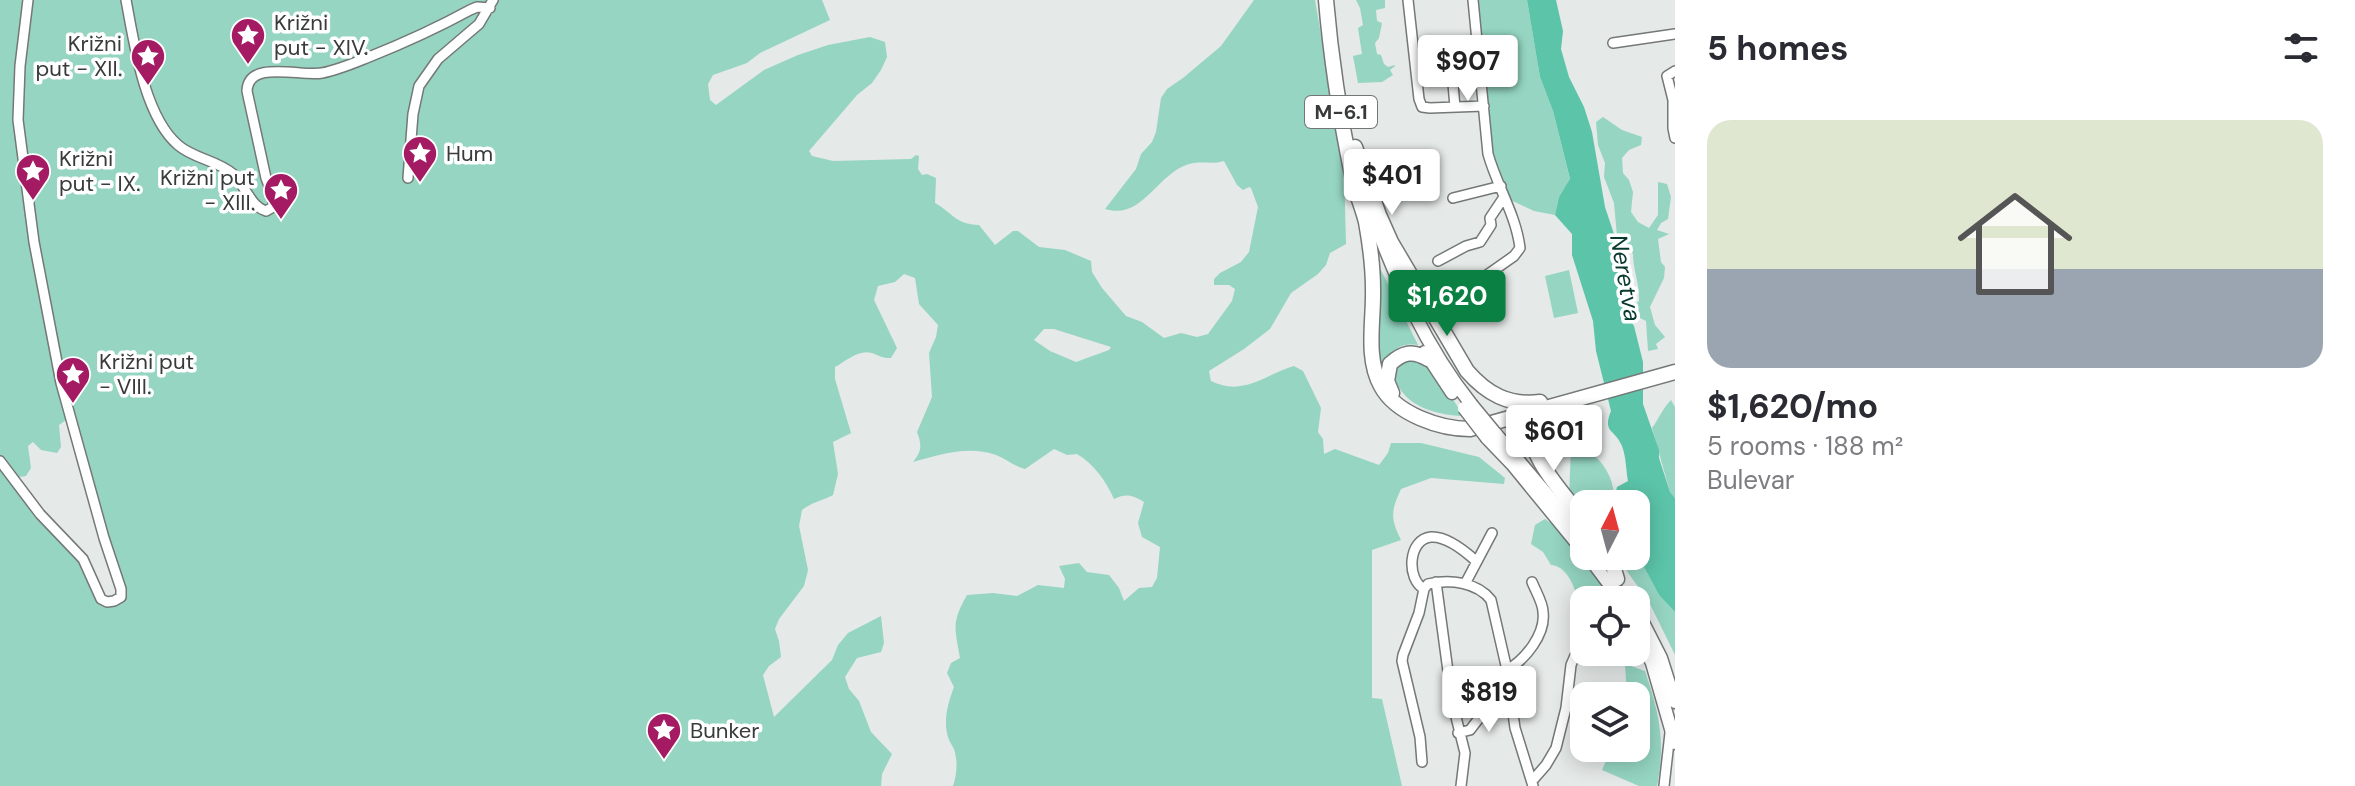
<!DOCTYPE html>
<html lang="en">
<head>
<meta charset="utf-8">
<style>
  :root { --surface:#fff; --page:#f2f2f3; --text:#2b2b33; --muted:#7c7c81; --line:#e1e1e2; --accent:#0b8043 }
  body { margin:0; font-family:"DM Sans",sans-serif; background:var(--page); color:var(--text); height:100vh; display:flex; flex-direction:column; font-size:30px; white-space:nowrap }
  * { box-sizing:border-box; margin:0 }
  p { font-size:26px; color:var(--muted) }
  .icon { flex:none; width:44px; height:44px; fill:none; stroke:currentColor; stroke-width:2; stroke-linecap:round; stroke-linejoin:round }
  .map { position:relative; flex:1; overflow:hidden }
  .sheet { display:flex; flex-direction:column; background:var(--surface); width:680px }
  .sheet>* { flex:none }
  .needle { width:52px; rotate:6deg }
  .fabs { position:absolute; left:1570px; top:490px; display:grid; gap:16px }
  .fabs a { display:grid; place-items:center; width:80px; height:80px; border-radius:16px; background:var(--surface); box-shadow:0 4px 20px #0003; font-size:40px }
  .price { position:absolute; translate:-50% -68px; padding:0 18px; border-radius:8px; background:#fff; color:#222; font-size:26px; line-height:52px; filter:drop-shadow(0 2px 4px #0008) }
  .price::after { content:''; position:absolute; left:50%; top:48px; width:24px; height:18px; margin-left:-12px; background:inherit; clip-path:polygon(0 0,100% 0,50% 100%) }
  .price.selected { background:var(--accent); color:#fff }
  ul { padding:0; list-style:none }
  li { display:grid; align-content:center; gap:16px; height:424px; padding:0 32px }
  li+li { border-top:2px solid var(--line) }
  li span { display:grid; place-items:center; height:248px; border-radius:24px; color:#555 }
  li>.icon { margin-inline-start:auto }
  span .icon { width:144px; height:144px; fill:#fffc; stroke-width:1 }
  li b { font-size:34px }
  h2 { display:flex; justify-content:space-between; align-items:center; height:96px; padding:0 32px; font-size:34px }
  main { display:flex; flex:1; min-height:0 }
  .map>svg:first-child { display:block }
  .green { fill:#95d5c2; fill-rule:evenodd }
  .water { fill:#5bc4a9 }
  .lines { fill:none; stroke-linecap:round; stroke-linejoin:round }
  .street-casing { stroke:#747877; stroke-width:12 }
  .secondary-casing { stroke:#747877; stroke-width:15 }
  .primary-casing { stroke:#747877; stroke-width:17 }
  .street { stroke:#fff; stroke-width:9 }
  .secondary { stroke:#fff; stroke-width:12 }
  .primary { stroke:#fff; stroke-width:14 }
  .secondary-bridge-casing { stroke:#747877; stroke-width:15; stroke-linecap:butt }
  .secondary-bridge { stroke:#fff; stroke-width:12 }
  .labels { text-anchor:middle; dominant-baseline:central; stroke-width:7; stroke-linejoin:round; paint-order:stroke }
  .shield { fill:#fff; stroke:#747675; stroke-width:2 }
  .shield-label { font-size:20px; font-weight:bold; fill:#393b3a }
  .poi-label { font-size:22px; fill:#393b3a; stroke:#fff; text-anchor:start }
  .water-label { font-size:24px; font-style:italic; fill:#07392e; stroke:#fff }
</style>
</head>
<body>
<main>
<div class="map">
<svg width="1675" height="786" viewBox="0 0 1675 786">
  <rect width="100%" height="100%" fill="#e5e9e8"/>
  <path class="green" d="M0,0H822L830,20L760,53L747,63L713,75L708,84L710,100L716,105L764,70L798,55L828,45L870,37L885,42L887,57L881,70L872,83L857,95L809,151L812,156L833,161L911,159L916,155L919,156L918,169L922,175L927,174L936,178L935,203C954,214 955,224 979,225L995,245L1013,231H1018L1039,247L1065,250L1091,261L1092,272L1102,288L1126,316L1142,322L1164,338L1181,333L1197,337L1208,334L1232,301L1235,289L1229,285H1214V279L1220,273L1241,262L1249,252L1258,207L1251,188L1249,187L1243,190L1237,185L1224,161C1212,165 1199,160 1186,165C1155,177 1142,220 1105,209L1136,169L1141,154L1152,142L1156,132L1161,98L1167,89L1183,78L1221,46L1254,0H1315L1344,168L1346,244L1330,253L1326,265L1318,274L1291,293L1270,329L1244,349L1209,371L1211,381C1243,397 1264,375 1294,366L1303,371L1321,408L1318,432L1323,439L1324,454L1335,449L1379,465L1388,453L1391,443H1421L1479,457L1505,478L1504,484L1431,478L1401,489C1391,511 1390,518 1401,540L1372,550V698L1382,699L1402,786H953C957,774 958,761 954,749C952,745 949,741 948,737C943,720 948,703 954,687L947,673L951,663L960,658C955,628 951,623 967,595L993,593L1017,596L1038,585L1064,588L1065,579L1059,566L1079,563L1087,572L1109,575L1119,588L1124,601L1139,588L1152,587L1157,578L1160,547L1142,537L1138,523L1144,502C1133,495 1126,493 1114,499C1106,481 1094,464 1077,454L1067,455L1054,449L1025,469C1014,466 1006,459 996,455C968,445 939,455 913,462C922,451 922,445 917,432L932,397L929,353L936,337L938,325L919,304L915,278L904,274L895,282L878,286L874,300L897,348L891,358C882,358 880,356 872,353C859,349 846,361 835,367V379L851,433L833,442L838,474L833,495C822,501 812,502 802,510L799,526L808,570L804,586L779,619L775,629L779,641L781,657L769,666L763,675L774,717L832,660L838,645L848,633L881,616L884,643L881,652L857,658L845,677L849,689L859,701L871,732L892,754L882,774L881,786H0ZM1044,329H1054L1111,347L1109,350L1076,362L1050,351L1034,340ZM69,418L121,597L101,599L76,550L13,478L26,476L31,468L28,446L33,442L41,450L57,453L61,447L59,425Z
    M1356,0H1385V8L1376,10L1377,21L1382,23L1379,38L1375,43L1377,54L1381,55L1384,64L1388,67L1395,65V66L1390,70L1393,75L1382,82L1358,83L1353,56L1362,54L1358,28L1363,25L1360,8Z
    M1473,0H1527L1540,77L1553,111L1570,180L1559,197L1555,215L1534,211L1504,197L1493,173Z
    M1603,117L1622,130L1642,137L1641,145L1629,150L1622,158L1623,173L1629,180L1633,192L1631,212L1638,222L1649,228L1658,215V182L1667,184L1671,197L1668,219L1661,223L1657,230L1669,234L1658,239L1661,262L1665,267L1664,278L1650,307L1655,325L1665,337L1656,344L1658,349L1648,351L1646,321L1632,314V307L1639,301C1640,285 1633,270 1633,254L1617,236L1614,203L1604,177L1605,163L1598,145L1596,122Z
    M1376,260L1418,345C1397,342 1388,353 1383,372L1379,352Z
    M1569,270L1578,313L1554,318L1545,276Z
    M1405,356L1427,361L1464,416C1434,415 1398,405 1393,370Z
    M1671,400L1675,407V498L1670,492L1652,428C1659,419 1662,409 1671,400Z
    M1571,447C1596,445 1619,480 1613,504H1584V519L1569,499Z
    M1545,519L1552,524L1603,584L1611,600H1598L1576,593C1572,581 1565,566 1551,565L1543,552L1531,544L1535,525Z
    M1636,552L1659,595L1675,612V655L1649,602L1616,556H1636Z
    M1625,664L1645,671C1659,713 1666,741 1657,786H1639L1602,770L1609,754L1619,750V748H1636V696H1627Z"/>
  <path class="water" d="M1527,0H1556L1563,31L1561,49L1569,77L1584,107L1592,132L1605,207L1619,249L1628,286L1626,314L1634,326L1643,362V404L1659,450V458L1670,492L1675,498V612L1659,595L1636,552V504H1613L1617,487L1628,481C1626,470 1626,456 1622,446C1615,429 1602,433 1611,411L1596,351L1593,321L1572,255V234L1555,215L1559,197L1570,179L1553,111L1540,77Z"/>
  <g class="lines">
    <g class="street-casing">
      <path id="street" d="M126,0C134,42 144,116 178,145C194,159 217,160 233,174C245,185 250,206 266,211L273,207V196L266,178L247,91C248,59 302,77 322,73C338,70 354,63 369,57C404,43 437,28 470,10L477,7L490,8
        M1408,0L1419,99L1422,107L1430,108L1484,106
        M1613,43L1675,34
        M1450,49L1455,107
        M1675,71L1667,76L1673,100V128L1675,138
        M408,178L413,114L419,86L438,59L479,24L493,0
        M1453,198L1501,186
        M1438,261L1466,246L1480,242L1491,225L1490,218L1504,197
        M1435,316L1450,301L1514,256L1520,248C1516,215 1497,186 1488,154L1473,0
        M0,461L40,514L83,559L101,599L107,602L114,601L121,597V589L104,538L61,383L34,242L18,120L20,66L28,0
        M1436,582L1452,701L1465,753L1461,786
        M1465,584L1492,533
        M1424,589C1406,579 1408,539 1431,537C1447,536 1465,551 1476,561
        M1507,670C1525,660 1546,634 1543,612C1543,603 1536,592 1532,582
        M1458,733L1470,730L1493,700L1498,697L1511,698
        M1422,762L1420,737L1402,661L1403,655L1419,613L1424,589L1428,584C1450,579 1477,582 1491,600L1507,670L1515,728L1533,786
        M1532,781L1546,765L1556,748L1566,708L1571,665L1582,639
        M1664,786L1670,733"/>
    </g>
    <g class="secondary-casing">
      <path id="secondary" d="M1371,212C1396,280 1425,346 1471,404
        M1425,352L1452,393
        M1495,433L1584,538
        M1487,438L1512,464L1584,552
        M1588,556L1621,600
        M1636,609L1661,658L1675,702
        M1636,628L1652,663L1675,743"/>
    </g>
    <g class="primary-casing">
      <path id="primary" d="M1326,0C1331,59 1340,117 1352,175C1355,191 1362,206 1366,222C1370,244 1373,267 1373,289C1374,320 1365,357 1381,386C1396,414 1440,429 1470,429L1675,372
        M1355,147L1379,215L1391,242L1467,371C1487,394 1509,406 1540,402
        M1392,393L1387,381L1390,364C1403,352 1413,350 1428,359
        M1550,410C1545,414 1538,417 1535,422C1517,446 1569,500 1584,520
        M1610,556L1617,579"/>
    </g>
    <use href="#street" class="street"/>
    <use href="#secondary" class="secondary"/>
    <use href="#primary" class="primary"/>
    <g class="secondary-bridge-casing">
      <path id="secondary-bridge" d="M1471,404L1495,433
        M1464,408L1487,438"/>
    </g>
    <use href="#secondary-bridge" class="secondary-bridge"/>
  </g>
  <defs>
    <g id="sight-pin" transform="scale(1.8)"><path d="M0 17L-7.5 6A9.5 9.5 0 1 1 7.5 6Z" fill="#a41b64" stroke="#fff"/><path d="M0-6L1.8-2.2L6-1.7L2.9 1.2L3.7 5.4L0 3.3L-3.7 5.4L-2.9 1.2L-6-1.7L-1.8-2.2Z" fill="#fff"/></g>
  </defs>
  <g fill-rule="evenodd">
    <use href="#sight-pin" x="248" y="35"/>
    <use href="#sight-pin" x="148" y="56"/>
    <use href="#sight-pin" x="420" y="153"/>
    <use href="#sight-pin" x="33" y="171"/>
    <use href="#sight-pin" x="281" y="190"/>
    <use href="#sight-pin" x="73" y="374"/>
    <use href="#sight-pin" x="664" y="730"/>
  </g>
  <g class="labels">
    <rect class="shield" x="1305" y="96" width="72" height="32" rx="6"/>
    <g class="shield-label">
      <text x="1341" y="112">M-6.1</text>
    </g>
    <g class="poi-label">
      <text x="274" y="22">Križni<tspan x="274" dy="25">put - XIV.</tspan></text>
      <text x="122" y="43" text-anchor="end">Križni<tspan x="122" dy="25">put - XII.</tspan></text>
      <text x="446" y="153">Hum</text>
      <text x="59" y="158">Križni<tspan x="59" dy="25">put - IX.</tspan></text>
      <text x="255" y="177" text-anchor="end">Križni put<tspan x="255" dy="25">- XIII.</tspan></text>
      <text x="99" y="361">Križni put<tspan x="99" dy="25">- VIII.</tspan></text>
      <text x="690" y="730">Bunker</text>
    </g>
    <g class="water-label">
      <text transform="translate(1626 278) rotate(80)">Neretva</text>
    </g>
  </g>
</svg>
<div class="fabs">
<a><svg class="needle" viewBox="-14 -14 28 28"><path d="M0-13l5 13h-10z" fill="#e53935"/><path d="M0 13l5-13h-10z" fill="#7c7c81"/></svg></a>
<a><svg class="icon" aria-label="locate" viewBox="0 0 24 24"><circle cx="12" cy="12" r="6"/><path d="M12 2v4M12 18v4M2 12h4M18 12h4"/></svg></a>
<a><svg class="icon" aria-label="layers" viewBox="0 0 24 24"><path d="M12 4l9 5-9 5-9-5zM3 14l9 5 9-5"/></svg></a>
</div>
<b class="price" style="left:1468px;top:103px">$907</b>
<b class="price" style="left:1392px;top:217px">$401</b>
<b class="price selected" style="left:1447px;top:338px">$1,620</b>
<b class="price" style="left:1554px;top:473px">$601</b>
<b class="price" style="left:1489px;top:734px">$819</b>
</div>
<section class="sheet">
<h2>5 homes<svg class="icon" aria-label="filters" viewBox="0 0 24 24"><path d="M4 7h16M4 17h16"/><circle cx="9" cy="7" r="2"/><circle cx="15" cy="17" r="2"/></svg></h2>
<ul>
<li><span style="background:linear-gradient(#dfe7d0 60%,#9aa5b1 0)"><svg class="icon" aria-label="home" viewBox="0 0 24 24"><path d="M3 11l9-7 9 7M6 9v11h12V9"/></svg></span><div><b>$1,620/mo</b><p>5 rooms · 188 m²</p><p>Bulevar</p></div></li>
</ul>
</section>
</main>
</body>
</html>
